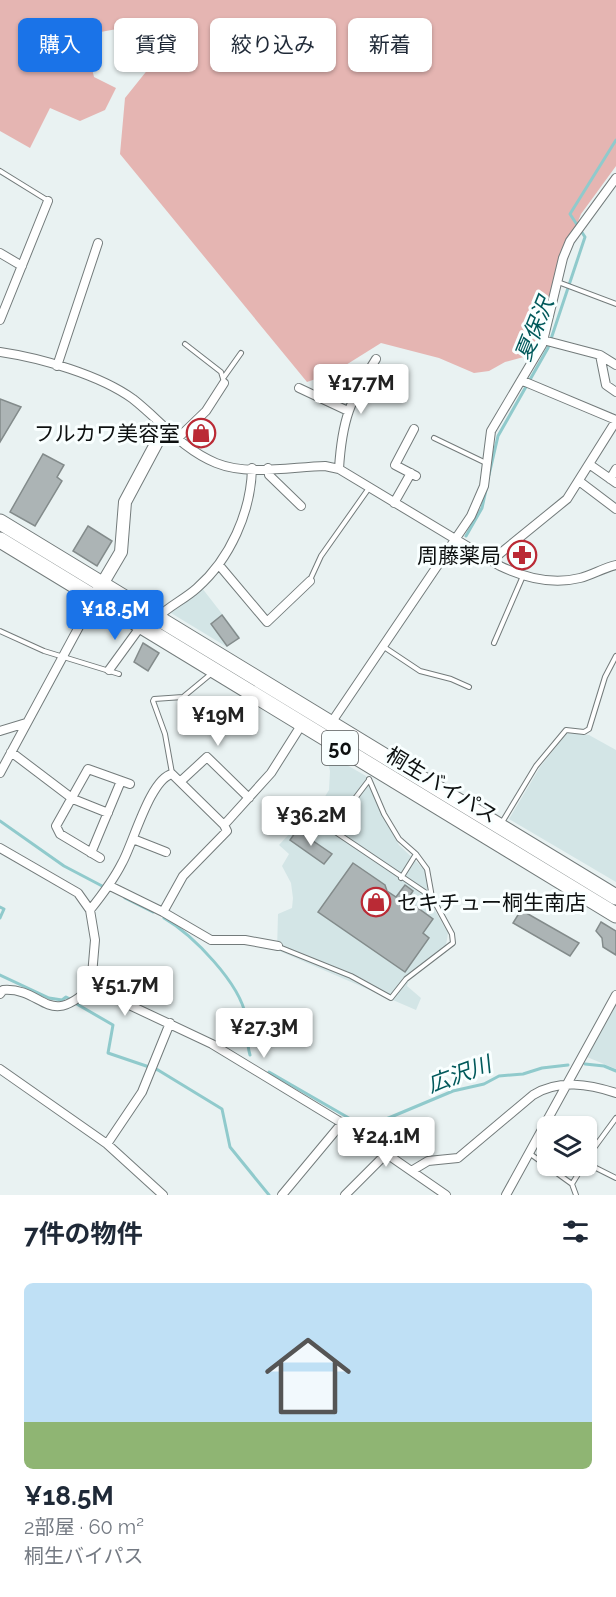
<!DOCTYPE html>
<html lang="ja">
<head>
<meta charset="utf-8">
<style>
  :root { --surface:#fff; --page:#f6f6f7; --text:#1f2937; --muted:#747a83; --line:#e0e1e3; --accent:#1a73e8 }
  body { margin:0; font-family:Raleway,"Noto Sans JP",sans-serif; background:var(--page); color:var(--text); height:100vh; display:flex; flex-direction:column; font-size:22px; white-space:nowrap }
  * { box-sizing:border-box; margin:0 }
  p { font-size:20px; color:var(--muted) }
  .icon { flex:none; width:33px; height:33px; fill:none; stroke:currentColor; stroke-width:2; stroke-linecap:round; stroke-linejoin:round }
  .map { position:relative; height:1195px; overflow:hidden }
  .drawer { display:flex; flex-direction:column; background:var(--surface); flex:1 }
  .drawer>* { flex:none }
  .banner { position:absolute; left:18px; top:18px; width:580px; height:54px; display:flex; gap:12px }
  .fabs { position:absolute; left:537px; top:1116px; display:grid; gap:12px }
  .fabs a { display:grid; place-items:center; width:60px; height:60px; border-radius:9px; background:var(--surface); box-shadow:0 2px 4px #0004; font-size:30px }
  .price { position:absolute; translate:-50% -51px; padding:0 14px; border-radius:6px; background:#fff; color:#222; font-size:20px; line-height:39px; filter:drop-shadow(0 2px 3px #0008) }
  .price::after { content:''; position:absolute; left:50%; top:36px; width:18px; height:14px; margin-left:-9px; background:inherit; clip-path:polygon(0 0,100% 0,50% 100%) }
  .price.on { background:var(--accent); color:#fff }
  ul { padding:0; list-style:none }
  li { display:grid; align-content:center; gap:12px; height:318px; padding:0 24px }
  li+li { border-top:2px solid var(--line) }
  li span { display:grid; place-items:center; height:186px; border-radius:9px; color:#555 }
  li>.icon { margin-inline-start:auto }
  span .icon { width:108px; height:108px; fill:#fffc; stroke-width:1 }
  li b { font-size:26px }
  h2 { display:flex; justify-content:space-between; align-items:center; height:72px; padding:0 24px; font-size:26px }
  .tag { padding:0 21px; border-radius:9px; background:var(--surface); box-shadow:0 2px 4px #0004; font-size:21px; line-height:54px }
  .tag.on { background:var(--accent); color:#fff }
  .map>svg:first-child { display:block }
  .built { fill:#d3e5e6 }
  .green { fill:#e5b5b2 }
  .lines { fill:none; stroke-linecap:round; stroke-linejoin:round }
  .stream { stroke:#90cacc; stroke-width:3 }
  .building { fill:#acb4b5; stroke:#838b8b; stroke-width:1.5 }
  .lane-casing { stroke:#737b7b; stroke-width:6 }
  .street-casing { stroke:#737b7b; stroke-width:10 }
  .secondary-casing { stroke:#737b7b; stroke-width:14 }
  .highway-casing { stroke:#737b7b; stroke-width:17 }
  .lane { stroke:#fff; stroke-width:4 }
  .street { stroke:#fff; stroke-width:8 }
  .secondary { stroke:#fff; stroke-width:12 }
  .highway { stroke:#fff; stroke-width:15 }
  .labels { text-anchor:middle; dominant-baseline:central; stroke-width:6; stroke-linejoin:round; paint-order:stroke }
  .shield { fill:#f9ffff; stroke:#545858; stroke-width:1.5 }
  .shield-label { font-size:20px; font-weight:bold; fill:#0d1010 }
  .poi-label { font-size:21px; fill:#0d1010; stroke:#f9ffff; text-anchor:end }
  .street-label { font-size:21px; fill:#0d1010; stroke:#f9ffff }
  .water-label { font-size:22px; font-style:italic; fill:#00595b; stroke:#f9ffff }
</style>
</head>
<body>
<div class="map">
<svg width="616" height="1195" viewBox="0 0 616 1195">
  <rect width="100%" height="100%" fill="#e9f2f2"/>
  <path class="built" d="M202,588L240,637L227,647L171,613Z
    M567,733L589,735L616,750V882L509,819L540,767Z
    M326,753L366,776L381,813L399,845L425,870L429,900L448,933L446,945L402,979L408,982L407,986L421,998L416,1010L277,950L278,914L292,908L293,898L291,883L282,866L289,854L279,845L311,810L308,803L324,798L329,790L330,771Z
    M616,1005V1069L587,1057Z"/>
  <path class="green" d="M0,0H616V166L581,214L563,258L539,343L531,355L505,362L489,371L474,373L439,358L381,343L333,373L307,382L120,154L125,98L149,68L150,23L84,35L94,77L116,88L105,110L80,121L50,108L30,148L0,131Z"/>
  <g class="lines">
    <path class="stream" d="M489,475L498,436L548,348L585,237L570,214L616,140
      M466,536L482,508L486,490
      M0,821L64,866L104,887
      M125,898L153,912
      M0,907L4,909L0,918
      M164,918C193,935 240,983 246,1017C248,1030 246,1042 250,1055
      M0,975L49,998L62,1000L66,997L70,999
      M75,1003L113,1025L108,1053L158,1070L222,1109L230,1147L269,1195
      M585,1064L604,1066L616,1071
      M269,1072L354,1121L379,1122L453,1091L484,1084L499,1076L523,1074L542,1068L568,1065"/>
  </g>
  <path class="building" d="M0,399L21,407L0,442Z
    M43,454L64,465L57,477L62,481L35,526L10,512Z
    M88,526L112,541L97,566L73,551Z
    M222,615L239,638L227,646L211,624Z
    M143,643L159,653L148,671L134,662Z
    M297,830L332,854L324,864L290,840Z
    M353,863L385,885L387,891L396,897L405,885L413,891L407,900L433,919L423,933L429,938L405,972L318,912Z
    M521,910L579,943L570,956L513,923Z
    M601,922L616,931V955L603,947L602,938L596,931Z"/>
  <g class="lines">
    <g class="lane-casing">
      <path id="lane" d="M0,171L47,200
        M558,282L616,304
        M185,344L221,372L224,382
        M224,377L241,353
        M434,438L486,463
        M310,580L321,556L369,488
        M0,631L44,651L119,674
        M494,643L523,576
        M384,647L420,671L451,679L469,687
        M172,773L165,734L153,701L154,699L183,697L212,673
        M369,780L334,826V831L432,897
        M501,824L536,766L566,730L584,732L589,729L605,677L616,656
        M401,878L416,854
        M279,947L351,976L391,998L406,979L453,943L452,934L432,897L427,869L416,854L399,839L384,814L369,779
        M529,1153L572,1184L576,1195
        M586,1159L616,1118
        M586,1163L616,1178
        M572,1184L583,1166"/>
    </g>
    <g class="street-casing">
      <path id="street" d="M0,253L22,266
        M0,320L48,201
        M543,340L600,355L606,385L616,392
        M0,352C41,358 100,375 133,399C161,421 182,449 216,463C248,476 291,467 325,466L339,469L500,566C525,578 552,585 580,578C592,575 603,568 616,565
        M600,355L616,365
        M57,366L98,243
        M523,381L616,420
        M299,388L348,411
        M414,429L395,465L416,476
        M177,439L206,411L224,383
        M589,464L616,483
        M268,468L269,475L301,506
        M339,469C342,419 350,401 376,359
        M610,479L616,469
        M579,481L616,509
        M394,503L411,473
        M492,560L567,499L616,421
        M219,565L267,622L310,581
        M157,618C169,606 185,599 197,588C230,559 251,512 252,468
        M109,670L141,626
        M329,726L471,516L484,486L491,431L542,345L563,258L570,241L616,178
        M0,731L26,723
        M11,752L73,799L108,813
        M0,773L95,597
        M181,781L207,757L249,798
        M224,825L271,773L302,724
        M133,839L166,852
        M0,848L78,893L90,910L95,940L91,987C47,1030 44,987 3,990L0,994
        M91,853L121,781
        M100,858L60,834L56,826L88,769L130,784
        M110,886L163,912L211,940H245L278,946
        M90,910C102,895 113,881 122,863C133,844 150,779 172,774L224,825L227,831L183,876L163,912
        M91,987L212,1044L342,1123L446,1195
        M0,1069L107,1144L163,1195
        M107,1144L142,1092L170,1023
        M413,1170L428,1161L458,1158L533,1095C559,1079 589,1084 616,1093
        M282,1195L342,1123
        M345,1195L387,1153
        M506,1195L616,995"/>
    </g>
    <g class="secondary-casing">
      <path id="secondary" d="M98,591L121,552L125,502L164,429"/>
    </g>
    <g class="highway-casing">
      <path id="highway" d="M0,522L616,897
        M0,540L616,915"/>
    </g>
    <use href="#lane" class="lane"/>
    <use href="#street" class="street"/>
    <use href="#secondary" class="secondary"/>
    <use href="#highway" class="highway"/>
  </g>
  <defs>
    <g id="shop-ring" transform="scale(1.5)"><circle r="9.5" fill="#f9ffff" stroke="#ba2a35" stroke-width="1.5"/><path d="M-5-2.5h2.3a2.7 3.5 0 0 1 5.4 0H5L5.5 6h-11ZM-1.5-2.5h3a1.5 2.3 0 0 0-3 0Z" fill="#ba2a35"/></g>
    <g id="pharmacy-ring" transform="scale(1.5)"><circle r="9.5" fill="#f9ffff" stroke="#ba2a35" stroke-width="1.5"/><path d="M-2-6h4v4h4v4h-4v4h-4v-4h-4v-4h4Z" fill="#ba2a35"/></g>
  </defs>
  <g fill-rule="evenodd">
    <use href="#shop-ring" x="201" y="433"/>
    <use href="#pharmacy-ring" x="522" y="555"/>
    <use href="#shop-ring" x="376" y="902"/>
  </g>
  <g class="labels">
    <rect class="shield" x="322" y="731" width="36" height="34" rx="4.5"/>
    <g class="shield-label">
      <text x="340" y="748">50</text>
    </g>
    <g class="poi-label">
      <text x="180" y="433">フルカワ美容室</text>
      <text x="501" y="555">周藤薬局</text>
      <text x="397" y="902" text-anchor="start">セキチュー桐生南店</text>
    </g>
    <g class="street-label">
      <text transform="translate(442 785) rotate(31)">桐生バイパス</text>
    </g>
    <g class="water-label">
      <text transform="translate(534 329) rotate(-68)">夏保沢</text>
      <text transform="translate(459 1074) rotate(-20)">広沢川</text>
    </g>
  </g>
</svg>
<div class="fabs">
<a><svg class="icon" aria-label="layers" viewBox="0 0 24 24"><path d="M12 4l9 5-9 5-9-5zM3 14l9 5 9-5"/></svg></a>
</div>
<b class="price" style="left:361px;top:415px">¥17.7M</b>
<b class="price on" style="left:115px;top:641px">¥18.5M</b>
<b class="price" style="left:218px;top:747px">¥19M</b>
<b class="price" style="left:311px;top:847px">¥36.2M</b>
<b class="price" style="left:125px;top:1017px">¥51.7M</b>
<b class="price" style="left:264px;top:1059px">¥27.3M</b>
<b class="price" style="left:386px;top:1168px">¥24.1M</b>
<div class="banner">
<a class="tag on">購入</a>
<a class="tag">賃貸</a>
<a class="tag">絞り込み</a>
<a class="tag">新着</a>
</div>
</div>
<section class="drawer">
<h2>7件の物件<svg class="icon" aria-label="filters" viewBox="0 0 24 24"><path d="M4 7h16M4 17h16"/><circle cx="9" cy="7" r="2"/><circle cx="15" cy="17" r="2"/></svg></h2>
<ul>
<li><span style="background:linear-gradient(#bfe0f5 75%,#8fb573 0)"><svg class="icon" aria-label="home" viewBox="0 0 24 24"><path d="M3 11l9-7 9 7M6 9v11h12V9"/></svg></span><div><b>¥18.5M</b><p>2部屋 · 60 m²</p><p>桐生バイパス</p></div></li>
</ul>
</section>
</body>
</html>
